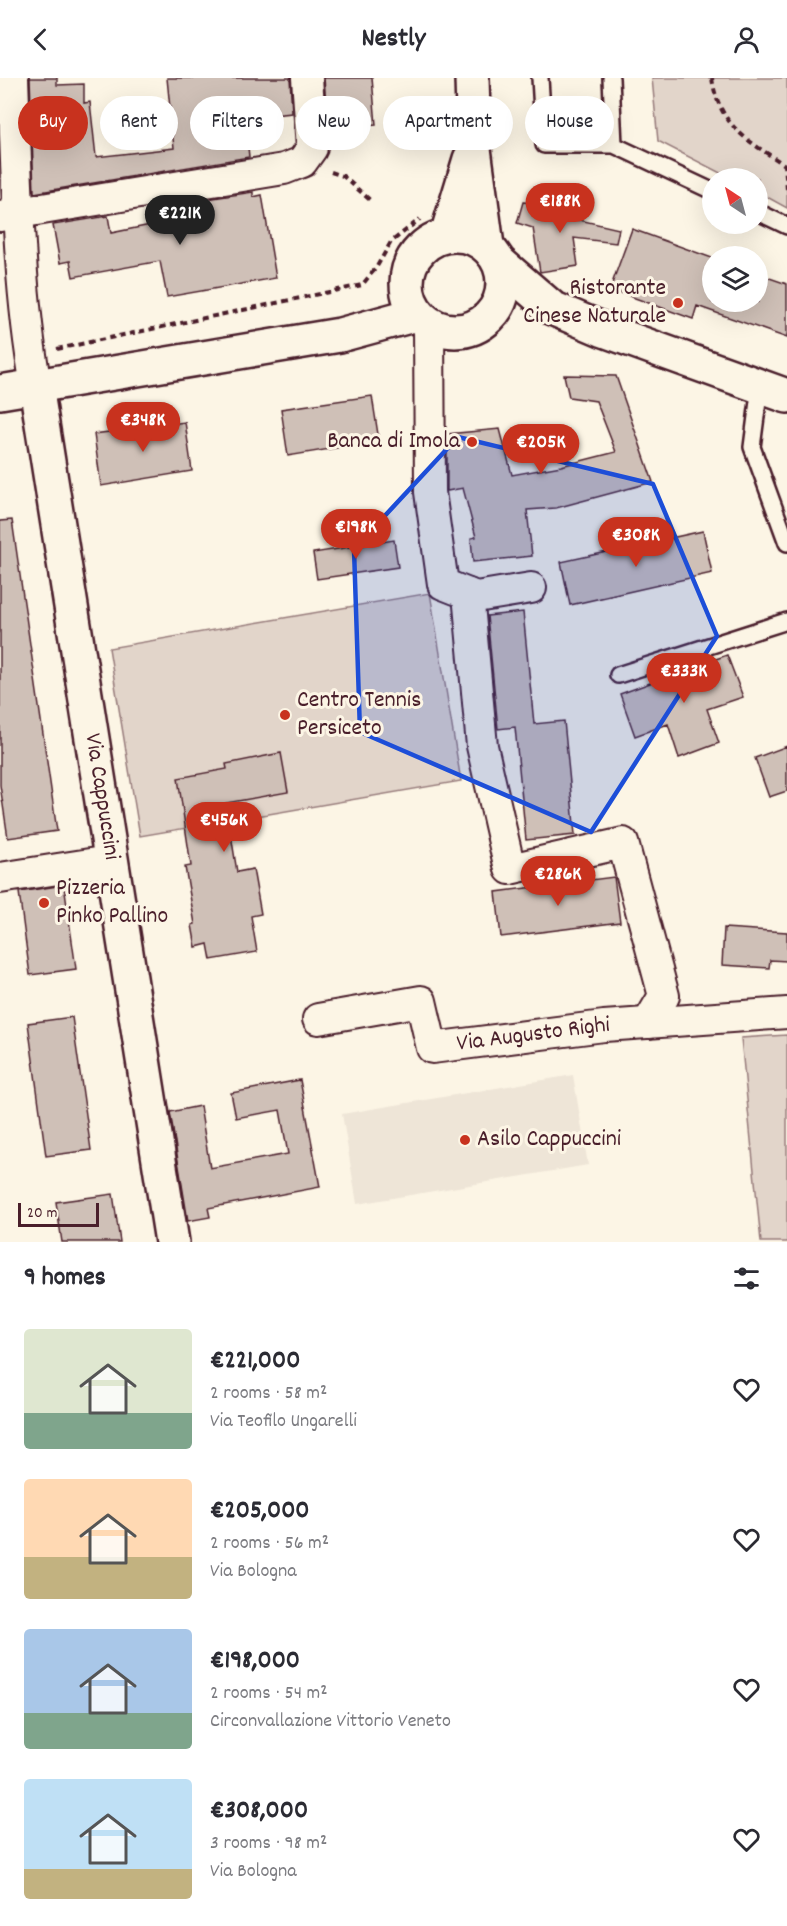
<!DOCTYPE html>
<html lang="en">
<head>
<meta charset="utf-8">
<style>
  :root { --surface:#fff; --page:#f2f2f3; --text:#2b2b33; --muted:#7c7c81; --accent:#c8321e }
  body { margin:0; font-family:Dekko,sans-serif; background:var(--page); color:var(--text); height:100vh; display:flex; flex-direction:column; font-size:22px; white-space:nowrap }
  * { box-sizing:border-box; margin:0 }
  p { font-size:20px; color:var(--muted) }
  .icon { flex:none; width:33px; height:33px; fill:none; stroke:currentColor; stroke-width:2; stroke-linecap:round; stroke-linejoin:round }
  .map { position:relative; height:1164px; overflow:hidden }
  .details { display:flex; flex-direction:column; background:var(--surface); flex:1 }
  .details>* { flex:none }
  .guide { position:absolute; left:18px; top:18px; width:752px; height:54px; display:flex; gap:12px }
  .needle { width:39px; rotate:324deg }
  .buttons { position:absolute; left:702px; top:90px; display:grid; gap:12px }
  .buttons a { display:grid; place-items:center; width:66px; height:66px; border-radius:50%; background:var(--surface); box-shadow:0 6px 24px #0002; font-size:30px }
  .scale { position:absolute; left:18px; bottom:15px; width:81px; box-sizing:border-box; padding-left:6px; border:3px solid #4a1f2b; border-top:0; font-size:16px; line-height:21px; white-space:nowrap; color:#4a1f2b; -webkit-text-stroke:4px #fcf5e5; paint-order:stroke }
  .price { position:absolute; translate:-50% -51px; padding:0 14px; border-radius:21px; background:var(--accent); color:#fff; font-size:20px; line-height:39px; filter:drop-shadow(0 2px 3px #0008) }
  .price::after { content:''; position:absolute; left:50%; top:36px; width:18px; height:14px; margin-left:-9px; background:inherit; clip-path:polygon(0 0,100% 0,50% 100%) }
  .price.active { background:#222; color:#fff }
  ul { padding:0; list-style:none }
  li { display:flex; align-items:center; gap:18px; height:150px; padding:0 24px }
  li span { display:grid; place-items:center; flex:none; width:168px; height:120px; border-radius:6px; color:#555 }
  li>.icon { margin-inline-start:auto }
  span .icon { width:72px; height:72px; fill:#fffc; stroke-width:1 }
  li b { font-size:26px }
  h2 { display:flex; justify-content:space-between; align-items:center; height:72px; padding:0 24px; font-size:26px }
  .chip { padding:0 21px; border-radius:27px; background:var(--surface); box-shadow:0 6px 24px #0002; font-size:21px; line-height:54px }
  .chip.active { background:var(--accent); color:#fff }
  header { display:flex; justify-content:space-between; align-items:center; height:78px; padding:0 24px; background:var(--surface); font-size:27px; font-weight:700 }
  .map>svg:first-child { display:block }
  .built { fill:#eee5d7 }
  .green { fill:#e2d5ca; stroke:#967a7a; stroke-width:1.5 }
  .building { fill:#cfc0b7; stroke:#4a1f2b; stroke-width:1.5 }
  .lines { fill:none; stroke-linecap:round; stroke-linejoin:round }
  .lane-casing { stroke:#4a1f2b; stroke-width:20 }
  .street-casing { stroke:#4a1f2b; stroke-width:34 }
  .secondary-casing { stroke:#4a1f2b; stroke-width:38 }
  .path { stroke:#4a1f2b; stroke-width:4; stroke-dasharray:6 4.5; stroke-linecap:butt }
  .lane { stroke:#fcf5e5; stroke-width:15 }
  .street { stroke:#fcf5e5; stroke-width:30 }
  .secondary { stroke:#fcf5e5; stroke-width:33 }
  .marked { fill:#1d4ed8; fill-opacity:0.2; stroke:#1d4ed8; stroke-width:4.5; stroke-linejoin:round }
  .poi-dot { fill:#c8321e; stroke:#fcf5e5; stroke-width:2 }
  .labels { text-anchor:middle; dominant-baseline:central; stroke-width:6; stroke-linejoin:round; paint-order:stroke }
  .poi-label { font-size:24px; fill:#4a1f2b; stroke:#fcf5e5; text-anchor:start }
  .street-label { font-size:24px; fill:#4a1f2b; stroke:#fcf5e5 }
</style>
</head>
<body>
<header><svg class="icon" aria-label="back" viewBox="0 0 24 24"><path d="M15 5l-7 7 7 7"/></svg>Nestly<svg class="icon" aria-label="person" viewBox="0 0 24 24"><circle cx="12" cy="8" r="4"/><path d="M4 21q1-7 8-7t8 7"/></svg></header>
<div class="map">
<svg width="787" height="1164" viewBox="0 0 787 1164">
  <rect width="100%" height="100%" fill="#fcf5e5"/>
  <filter id="ink" filterUnits="userSpaceOnUse"><feTurbulence type="fractalNoise" baseFrequency=".0167" numOctaves="2"/><feDisplacementMap in="SourceGraphic" scale="12" xChannelSelector="R" yChannelSelector="G"/><feConvolveMatrix kernelMatrix="1 2 1 2 8 2 1 2 1" color-interpolation-filters="sRGB"/></filter>
  <g filter="url(#ink)">
    <path class="built" d="M573,997L588,1087L357,1126L342,1036Z"/>
    <path class="green" d="M652,0H787V130L758,114V100H730L658,63Z
      M430,515L461,703L140,758L109,570Z
      M787,957V1164H761L741,960Z"/>
    <path class="building" d="M30,0H57V7L84,6V25L90,24L96,79L174,70L167,0H290L292,35L245,40L249,79L34,115Z
      M324,0H372L376,47L328,51Z
      M253,114V119L262,117L276,200L167,219L160,183L73,199L70,183L60,185L53,147L108,138L111,155L190,139L187,124Z
      M523,124L573,129L575,141L619,151L616,165L574,160L578,188L540,194L533,150L517,145Z
      M632,151L712,180V224H758V196L787,206V260L697,228L693,241L610,211Z
      M564,297L616,298L653,404L556,430L527,432L532,478L473,484L471,460L476,459L463,410L447,413V356L500,351L512,397L561,388L616,374L596,323L569,319Z
      M372,318L379,363L288,378L281,331Z
      M185,344L192,393L101,408L94,356Z
      M12,442L57,753L8,760L0,707V443Z
      M703,453L712,495L570,527L561,484Z
      M394,462L398,489L317,501L313,475Z
      M523,534L534,646L564,643L575,757L526,762L515,649L498,651L487,538Z
      M727,577L743,619L707,631L719,665L679,680L668,646L635,658L620,616Z
      M787,668V713L769,719L755,680Z
      M281,675L288,714L226,725L237,794L253,791L261,836L251,838L257,874L211,882L208,866L196,869L192,847L195,846L185,789L191,788L178,700L227,691L226,686Z
      M614,799L620,844L501,859L496,814Z
      M64,807L76,891L30,897L19,814Z
      M724,850L787,854V883L770,882L769,890L722,887Z
      M72,939L91,1072L46,1078L28,945Z
      M300,1002L320,1109L208,1130L210,1139L188,1143L170,1034L200,1028L210,1090L288,1076L280,1032L236,1040L231,1015Z
      M113,1116L120,1164H62L56,1124Z"/>
    <g class="lines">
      <g class="lane-casing">
        <path id="lane" d="M540,0L544,67H614L712,113
          M611,0L614,67
          M758,134L787,148
          M760,308L752,369L787,465
          M618,597L787,543"/>
      </g>
      <g class="street-casing">
        <g id="street">
          <path d="M13,0C17,103 18,207 36,308"/>
          <path d="M0,138L284,91L302,84L312,70L307,0"/>
          <path d="M429,246L430,414L443,506L476,519L531,510"/>
          <path d="M468,516L482,668L510,791L623,765L664,918L648,945"/>
          <path d="M0,800L109,783"/>
          <path id="s1" d="M318,941L421,923L432,970L604,948L787,935"/>
        </g>
      </g>
      <g class="secondary-casing">
        <g id="secondary">
          <path d="M472,0L474,71L487,168"/>
          <circle cx="455" cy="205" r="48"/>
          <path d="M447,157L470,81"/>
          <path d="M501,186L552,230L604,252L787,318"/>
          <path id="s2" d="M36,308L172,1164"/>
          <path d="M0,314L340,257L417,236"/>
        </g>
      </g>
      <path class="path" d="M712,0C719,48 747,62 785,87L787,112
        M331,94L343,98L371,123
        M57,271L362,207L376,190L391,164L420,141"/>
      <use href="#lane" class="lane"/>
      <use href="#street" class="street"/>
      <use href="#secondary" class="secondary"/>
    </g>
  </g>
  <path class="marked" d="M458,359L653,406L717,558L591,754L360,654L354,471Z"/>
  <g class="poi-dot">
    <circle cx="678" cy="225" r="6"/>
    <circle cx="472" cy="364" r="6"/>
    <circle cx="285" cy="637" r="6"/>
    <circle cx="44" cy="825" r="6"/>
    <circle cx="465" cy="1062" r="6"/>
  </g>
  <g class="labels">
    <g class="poi-label">
      <text x="666" y="211" text-anchor="end">Ristorante<tspan x="666" dy="28">Cinese Naturale</tspan></text>
      <text x="460" y="364" text-anchor="end">Banca di Imola</text>
      <text x="297" y="623">Centro Tennis<tspan x="297" dy="28">Persiceto</tspan></text>
      <text x="56" y="811">Pizzeria<tspan x="56" dy="28">Pinko Pallino</tspan></text>
      <text x="477" y="1062">Asilo Cappuccini</text>
    </g>
    <g class="street-label">
      <text stroke="none"><textPath href="#s2" startOffset="416">Via Cappuccini</textPath></text>
      <text stroke="none"><textPath href="#s1" startOffset="255">Via Augusto Righi</textPath></text>
    </g>
  </g>
</svg>
<div class="buttons">
<a><svg class="needle" viewBox="-14 -14 28 28"><path d="M0-13l5 13h-10z" fill="#e53935"/><path d="M0 13l5-13h-10z" fill="#7c7c81"/></svg></a>
<a><svg class="icon" aria-label="layers" viewBox="0 0 24 24"><path d="M12 4l9 5-9 5-9-5zM3 14l9 5 9-5"/></svg></a>
</div>
<div class="scale">20 m</div>
<b class="price" style="left:560px;top:156px">€188K</b>
<b class="price active" style="left:180px;top:168px">€221K</b>
<b class="price" style="left:143px;top:375px">€348K</b>
<b class="price" style="left:541px;top:397px">€205K</b>
<b class="price" style="left:356px;top:482px">€198K</b>
<b class="price" style="left:636px;top:490px">€308K</b>
<b class="price" style="left:684px;top:626px">€333K</b>
<b class="price" style="left:224px;top:775px">€456K</b>
<b class="price" style="left:558px;top:829px">€286K</b>
<div class="guide">
<a class="chip active">Buy</a>
<a class="chip">Rent</a>
<a class="chip">Filters</a>
<a class="chip">New</a>
<a class="chip">Apartment</a>
<a class="chip">House</a>
</div>
</div>
<section class="details">
<h2>9 homes<svg class="icon" aria-label="filters" viewBox="0 0 24 24"><path d="M4 7h16M4 17h16"/><circle cx="9" cy="7" r="2"/><circle cx="15" cy="17" r="2"/></svg></h2>
<ul>
<li><span style="background:linear-gradient(#dfe7d0 70%,#7fa58c 0)"><svg class="icon" aria-label="home" viewBox="0 0 24 24"><path d="M3 11l9-7 9 7M6 9v11h12V9"/></svg></span><div><b>€221,000</b><p>2 rooms · 58 m²</p><p>Via Teofilo Ungarelli</p></div><svg class="icon" aria-label="heart" viewBox="0 0 24 24"><path d="M12 20l-8-8c-3-5 5-10 8-4 3-6 11-1 8 4z"/></svg></li>
<li><span style="background:linear-gradient(#ffd9b3 65%,#c2b280 0)"><svg class="icon" aria-label="home" viewBox="0 0 24 24"><path d="M3 11l9-7 9 7M6 9v11h12V9"/></svg></span><div><b>€205,000</b><p>2 rooms · 56 m²</p><p>Via Bologna</p></div><svg class="icon" aria-label="heart" viewBox="0 0 24 24"><path d="M12 20l-8-8c-3-5 5-10 8-4 3-6 11-1 8 4z"/></svg></li>
<li><span style="background:linear-gradient(#a9c7e8 70%,#7fa58c 0)"><svg class="icon" aria-label="home" viewBox="0 0 24 24"><path d="M3 11l9-7 9 7M6 9v11h12V9"/></svg></span><div><b>€198,000</b><p>2 rooms · 54 m²</p><p>Circonvallazione Vittorio Veneto</p></div><svg class="icon" aria-label="heart" viewBox="0 0 24 24"><path d="M12 20l-8-8c-3-5 5-10 8-4 3-6 11-1 8 4z"/></svg></li>
<li><span style="background:linear-gradient(#bfe0f5 75%,#c2b280 0)"><svg class="icon" aria-label="home" viewBox="0 0 24 24"><path d="M3 11l9-7 9 7M6 9v11h12V9"/></svg></span><div><b>€308,000</b><p>3 rooms · 98 m²</p><p>Via Bologna</p></div><svg class="icon" aria-label="heart" viewBox="0 0 24 24"><path d="M12 20l-8-8c-3-5 5-10 8-4 3-6 11-1 8 4z"/></svg></li>
</ul>
</section>
</body>
</html>
